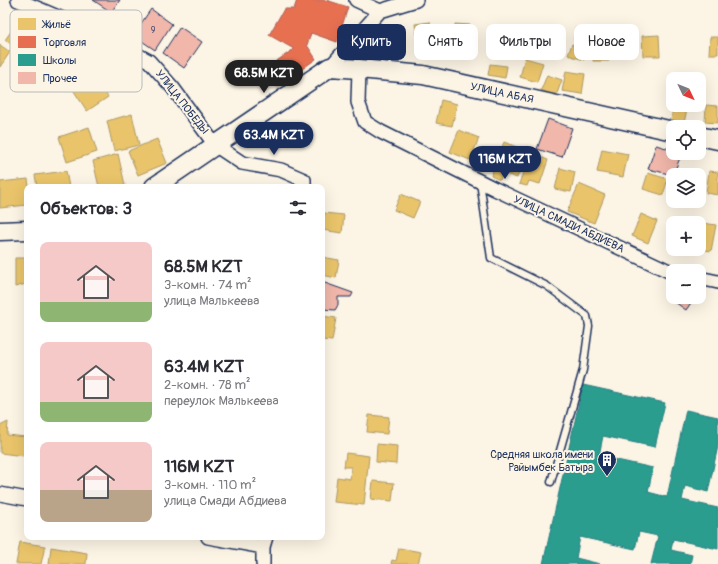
<!DOCTYPE html>
<html lang="ru">
<head>
<meta charset="utf-8">
<style>
  :root { --surface:#fff; --page:#f2f2f3; --text:#2b2b33; --muted:#7c7c81; --accent:#1b2f5e }
  body { margin:0; font-family:Pangolin,sans-serif; background:var(--page); color:var(--text); height:100vh; display:flex; flex-direction:column; font-size:15px; white-space:nowrap }
  * { box-sizing:border-box; margin:0 }
  p { font-size:13px; color:var(--muted) }
  .icon { flex:none; width:22px; height:22px; fill:none; stroke:currentColor; stroke-width:2; stroke-linecap:round; stroke-linejoin:round }
  .map { position:relative; flex:1; overflow:hidden }
  .panel { position:absolute; left:24px; top:184px; width:301px; height:356px; display:flex; flex-direction:column; background:var(--surface); border-radius:8px; box-shadow:0 4px 16px #0002 }
  .panel>* { flex:none }
  .guide { position:absolute; left:337px; top:24px; width:321px; height:36px; display:flex; gap:8px }
  .needle { width:26px; rotate:133deg }
  .controls { position:absolute; left:666px; top:72px; display:grid; gap:8px }
  .controls a { display:grid; place-items:center; width:40px; height:40px; border-radius:8px; background:var(--surface); box-shadow:0 4px 16px #0002; font-size:20px }
  .price { position:absolute; translate:-50% -34px; padding:0 9px; border-radius:14px; background:var(--accent); color:#fff; font-size:13px; line-height:26px; filter:drop-shadow(0 1px 2px #0008) }
  .price::after { content:''; position:absolute; left:50%; top:24px; width:12px; height:9px; margin-left:-6px; background:inherit; clip-path:polygon(0 0,100% 0,50% 100%) }
  .price.active { background:#222; color:#fff }
  ul { padding:0; list-style:none }
  li { display:flex; align-items:center; gap:12px; height:100px; padding:0 16px }
  li span { display:grid; place-items:center; flex:none; width:112px; height:80px; border-radius:8px; color:#555 }
  li>.icon { margin-inline-start:auto }
  span .icon { width:48px; height:48px; fill:#fffc; stroke-width:1 }
  li b { font-size:17px }
  h2 { display:flex; justify-content:space-between; align-items:center; height:48px; padding:0 16px; font-size:17px }
  .pill { padding:0 14px; border-radius:8px; background:var(--surface); box-shadow:0 4px 16px #0002; font-size:14px; line-height:36px }
  .pill.active { background:var(--accent); color:#fff }
  .map>svg:first-child { display:block }
  .homes { fill:#e9c46a; stroke:#ab9766 }
  .shops { fill:#e76f51; stroke:#aa5c55 }
  .schools { fill:#2a9d8f; stroke:#267c80 }
  .building { fill:#f1b7ab; stroke:#1b2f5e }
  .lines { fill:none; stroke-linecap:round; stroke-linejoin:round }
  .lane-casing { stroke:#1b2f5e; stroke-width:9 }
  .street-casing { stroke:#1b2f5e; stroke-width:16 }
  .secondary-casing { stroke:#1b2f5e; stroke-width:21 }
  .lane { stroke:#fcf5e5; stroke-width:6 }
  .street { stroke:#fcf5e5; stroke-width:13 }
  .secondary { stroke:#fcf5e5; stroke-width:18 }
  .labels { text-anchor:middle; dominant-baseline:central; stroke-width:4; stroke-linejoin:round; paint-order:stroke }
  .number-label { font-size:9px; fill:#505171 }
  .street-label { font-size:11px; fill:#1b2f5e; stroke:#fcf5e5 }
  .poi-label { font-size:11px; fill:#1b2f5e; stroke:#fcf5e5; text-anchor:end }
  .key { fill:#fcf5e5; stroke:#b8babc; stroke-width:1 }
  .key-label { font-size:11px; fill:#1b2f5e }
</style>
</head>
<body>
<div class="map">
<svg width="718" height="564" viewBox="0 0 718 564">
  <rect width="100%" height="100%" fill="#fcf5e5"/>
  <filter id="ink" filterUnits="userSpaceOnUse"><feTurbulence type="fractalNoise" baseFrequency=".025" numOctaves="2"/><feDisplacementMap in="SourceGraphic" scale="8" xChannelSelector="R" yChannelSelector="G"/><feConvolveMatrix kernelMatrix="1 2 1 2 8 2 1 2 1" color-interpolation-filters="sRGB"/></filter>
  <g filter="url(#ink)">
    <path class="homes" d="M23,14L44,28L27,54L5,40Z
      M430,22L433,44L418,46L415,24Z
      M455,24L471,25L470,42L455,41Z
      M500,27L519,28L518,51L499,50Z
      M575,28L592,29L591,41L574,40Z
      M659,35L660,56H643L642,36Z
      M710,37H718V54H709Z
      M572,44L588,49L584,60L568,55Z
      M594,44H609V61H593Z
      M0,45L10,52L0,67Z
      M525,58L543,63L537,82L520,77Z
      M490,64L507,66L505,78L488,75Z
      M91,71L108,97L87,111L70,85Z
      M566,71L585,74L582,94L562,91Z
      M547,75L562,80L556,96L541,90Z
      M441,100L457,104L452,126L436,123Z
      M706,105L718,106V123L705,122Z
      M673,106L687,109L684,123L671,121Z
      M132,114L139,145L114,151L107,121Z
      M89,127L97,152L67,162L59,137Z
      M459,130L479,138L470,160L450,152Z
      M157,139L167,163L138,175L128,151Z
      M504,142L527,151L517,178L503,173L500,180L491,176Z
      M602,149L628,154L623,177L597,172Z
      M530,153L548,160L540,184L529,181L527,186L519,184Z
      M118,154L125,185L116,187H99L93,161Z
      M560,168L575,172L571,192L555,189Z
      M66,171L69,187H37L35,175Z
      M709,171L718,172V195L706,193Z
      M648,173L668,179L663,195L643,189Z
      M28,179L29,187H27V205L0,208V182Z
      M579,184L605,195L594,223L567,212Z
      M401,194L420,202L413,218L394,210Z
      M324,213L344,215L342,233L322,230Z
      M641,214L657,221L648,243L632,236Z
      M696,222L716,225L711,251L699,249V223Z
      M322,257L339,260L336,278L322,275Z
      M15,258H27V277H25L26,284L15,287Z
      M322,316L336,318L332,341L322,340Z
      M369,415L389,417L387,434L367,432Z
      M8,422L7,435L26,437L24,456L0,453V426Z
      M377,444L397,446L396,464L376,462Z
      M346,453L369,456L364,505L334,502L337,477L350,479L351,467H344Z
      M373,481L394,483L392,501L371,499Z
      M20,542L45,546L41,564H16Z
      M51,547L87,553L86,564H49Z
      M399,548L421,552L418,564H391L392,560L396,561Z"/>
    <path class="shops" d="M297,0H326L348,7L337,42L311,33L307,45L316,59L277,87L265,69L294,49L269,35L284,9H294Z"/>
    <path class="schools" d="M583,385L665,403L655,447L603,436L599,456L653,468L648,492L667,497L686,410L718,417V446L708,492L685,486L682,500L718,508V549L673,539L671,550L692,555L690,564H651L658,536L639,532L635,549L580,537L576,558L600,564H543Z"/>
    <path class="building" d="M93,0H120L111,12Z
      M151,9L172,24L155,50L133,35Z
      M180,27L202,42L184,68L163,53Z
      M548,119L572,128L562,157L537,149Z
      M656,145L673,150V153H682L673,175L648,169Z
      M322,282L353,293L351,297H338V305L335,310L322,309V296L324,292L322,291Z
      M673,290V297H695L686,310L668,297Z"/>
    <g class="lines">
      <g class="lane-casing">
        <path id="lane" d="M480,182L491,258L547,286L587,316L589,326L583,370L551,482"/>
      </g>
      <g class="street-casing">
        <path id="street" d="M18,0L100,35L149,61L173,88L215,145L242,163L281,170L304,180V187
          M356,0L380,11
          M330,67L380,11L416,0
          M359,69L358,102L365,122L381,132L495,189L673,273
          M699,278L718,282
          M0,494L27,499
          M208,537L263,547
          M263,564V547L266,537"/>
      </g>
      <g class="secondary-casing">
        <path id="secondary" d="M699,136L718,140
          M154,187L330,67L359,69L423,75L673,131
          M0,231L27,230"/>
      </g>
      <use href="#lane" class="lane"/>
      <use href="#street" class="street"/>
      <use href="#secondary" class="secondary"/>
    </g>
  </g>
  <defs>
    <g id="building-pin" transform="scale(1)"><path d="M0 17L-7.5 6A9.5 9.5 0 1 1 7.5 6Z" fill="#1b2f5e" stroke="#fcf5e5"/><path d="M-4-6H4V6H1V3H-1V6H-4ZM-2.5-4.3h1.7v1.8h-1.7ZM.8-4.3h1.7v1.8H.8ZM-2.5-1h1.7V.8h-1.7ZM.8-1h1.7V.8H.8Z" fill="#fff"/></g>
  </defs>
  <g fill-rule="evenodd">
    <use href="#building-pin" x="607" y="460"/>
  </g>
  <g class="labels">
    <g class="number-label">
      <text x="153" y="30">9</text>
    </g>
    <g class="street-label">
      <text transform="translate(502 93) rotate(12)">УЛИЦА АБАЯ</text>
      <text transform="translate(182 102) rotate(52)">УЛИЦА ПОБЕДЫ</text>
      <text transform="translate(569 224) rotate(25)">УЛИЦА СМАДИ АБДИЕВА</text>
    </g>
    <g class="poi-label">
      <text x="593" y="454">Средняя школа имени<tspan x="593" dy="13">Райымбек Батыра</tspan></text>
    </g>
  </g>
  <rect x="10" y="10" width="132" height="82" rx="6" class="key"/>
  <rect x="18" y="18" width="18" height="12" fill="#e9c46a"/>
  <rect x="18" y="36" width="18" height="12" fill="#e76f51"/>
  <rect x="18" y="54" width="18" height="12" fill="#2a9d8f"/>
  <rect x="18" y="72" width="18" height="12" fill="#f1b7ab"/>
  <g class="key-label">
    <text x="43" y="28">Жильё</text>
    <text x="43" y="46">Торговля</text>
    <text x="43" y="64">Школы</text>
    <text x="43" y="82">Прочее</text>
  </g>
</svg>
<div class="controls">
<a><svg class="needle" viewBox="-14 -14 28 28"><path d="M0-13l5 13h-10z" fill="#e53935"/><path d="M0 13l5-13h-10z" fill="#7c7c81"/></svg></a>
<a><svg class="icon" aria-label="locate" viewBox="0 0 24 24"><circle cx="12" cy="12" r="6"/><path d="M12 2v4M12 18v4M2 12h4M18 12h4"/></svg></a>
<a><svg class="icon" aria-label="layers" viewBox="0 0 24 24"><path d="M12 4l9 5-9 5-9-5zM3 14l9 5 9-5"/></svg></a>
<a>+</a>
<a>−</a>
</div>
<b class="price active" style="left:264px;top:94px">68.5M KZT</b>
<b class="price" style="left:274px;top:156px">63.4M KZT</b>
<b class="price" style="left:505px;top:180px">116M KZT</b>
<div class="guide">
<a class="pill active">Купить</a>
<a class="pill">Снять</a>
<a class="pill">Фильтры</a>
<a class="pill">Новое</a>
</div>
<section class="panel">
<h2>Объектов: 3<svg class="icon" aria-label="filters" viewBox="0 0 24 24"><path d="M4 7h16M4 17h16"/><circle cx="9" cy="7" r="2"/><circle cx="15" cy="17" r="2"/></svg></h2>
<ul>
<li><span style="background:linear-gradient(#f6c9c9 75%,#8fb573 0)"><svg class="icon" aria-label="home" viewBox="0 0 24 24"><path d="M3 11l9-7 9 7M6 9v11h12V9"/></svg></span><div><b>68.5M KZT</b><p>3-комн. · 74 m²</p><p>улица Малькеева</p></div></li>
<li><span style="background:linear-gradient(#f6c9c9 75%,#8fb573 0)"><svg class="icon" aria-label="home" viewBox="0 0 24 24"><path d="M3 11l9-7 9 7M6 9v11h12V9"/></svg></span><div><b>63.4M KZT</b><p>2-комн. · 78 m²</p><p>переулок Малькеева</p></div></li>
<li><span style="background:linear-gradient(#f6c9c9 60%,#b9a48a 0)"><svg class="icon" aria-label="home" viewBox="0 0 24 24"><path d="M3 11l9-7 9 7M6 9v11h12V9"/></svg></span><div><b>116M KZT</b><p>3-комн. · 110 m²</p><p>улица Смади Абдиева</p></div></li>
</ul>
</section>
</div>
</body>
</html>
